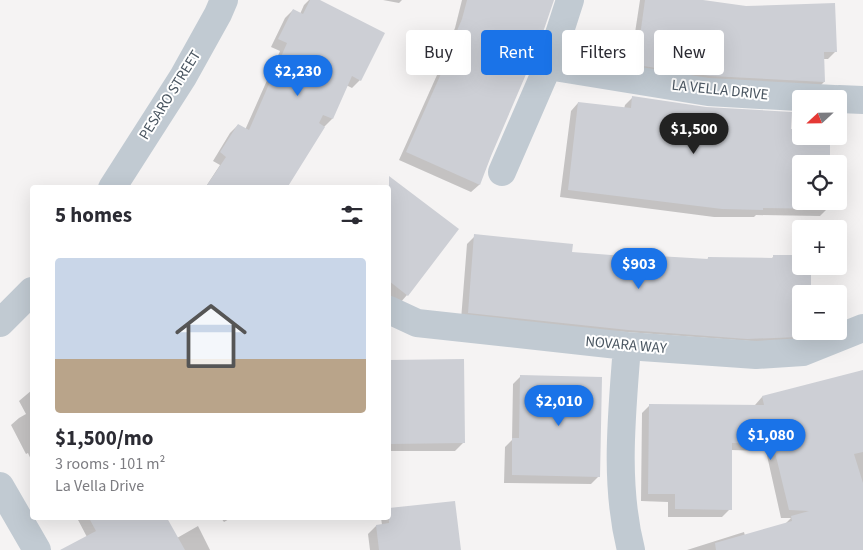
<!DOCTYPE html>
<html lang="en">
<head>
<meta charset="utf-8">
<style>
  :root { --surface:#fff; --page:#f7f7f7; --text:#2b2b33; --muted:#7c7c81; --accent:#1a73e8 }
  body { margin:0; font-family:"Source Sans 3",sans-serif; background:var(--page); color:var(--text); height:100vh; display:flex; flex-direction:column; font-size:19px; white-space:nowrap }
  * { box-sizing:border-box; margin:0 }
  p { font-size:16px; color:var(--muted) }
  .icon { flex:none; width:28px; height:28px; fill:none; stroke:currentColor; stroke-width:2; stroke-linecap:round; stroke-linejoin:round }
  .map { position:relative; flex:1; overflow:hidden }
  .details { position:absolute; left:30px; top:185px; width:361px; height:335px; display:flex; flex-direction:column; background:var(--surface); border-radius:5px; box-shadow:0 5px 20px #0002 }
  .details>* { flex:none }
  .hud { position:absolute; left:406px; top:30px; width:381px; height:45px; display:flex; gap:10px }
  .needle { width:32px; rotate:248deg }
  .buttons { position:absolute; left:792px; top:90px; display:grid; gap:10px }
  .buttons a { display:grid; place-items:center; width:55px; height:55px; border-radius:5px; background:var(--surface); box-shadow:0 5px 20px #0002; font-size:25px }
  .price { position:absolute; translate:-50% -42px; padding:0 11px; border-radius:18px; background:var(--accent); color:#fff; font-size:16px; line-height:32px; filter:drop-shadow(0 1px 2px #0008) }
  .price::after { content:''; position:absolute; left:50%; top:30px; width:15px; height:11px; margin-left:-8px; background:inherit; clip-path:polygon(0 0,100% 0,50% 100%) }
  .price.on { background:#222; color:#fff }
  ul { padding:0; list-style:none }
  li { display:grid; align-content:center; gap:10px; height:265px; padding:0 25px }
  li span { display:grid; place-items:center; height:155px; border-radius:5px; color:#555 }
  li>.icon { margin-inline-start:auto }
  span .icon { width:90px; height:90px; fill:#fffc; stroke-width:1 }
  li b { font-size:21px }
  h2 { display:flex; justify-content:space-between; align-items:center; height:60px; padding:0 25px; font-size:21px }
  .pill { padding:0 18px; border-radius:5px; background:var(--surface); box-shadow:0 5px 20px #0002; font-size:18px; line-height:45px }
  .pill.on { background:var(--accent); color:#fff }
  .map>svg:first-child { display:block }
  .shadow { fill:#0003 }
  .building { fill:#cdcfd5 }
  .lines { fill:none; stroke-linecap:round; stroke-linejoin:round }
  .minor { stroke:#c1cad2; stroke-width:28 }
  .labels { text-anchor:middle; dominant-baseline:central; stroke-width:4; stroke-linejoin:round; paint-order:stroke }
  .street-label { font-size:15px; fill:#4a5661; stroke:#fff }
</style>
</head>
<body>
<div class="map">
<svg width="863" height="550" viewBox="0 0 863 550">
  <rect width="100%" height="100%" fill="#f5f3f3"/>
  <path class="shadow" d="M309,0H317L360,80L352,88L346,85L332,119L324,127L286,188H205L220,165L213,161L230,133L238,125L245,130L280,51L271,47L285,18L293,10L300,14L304,5Z
    M383,0H402L399,3Z
    M462,0H552L479,185L471,192L399,160L437,75L435,74L455,28Z
    M640,0H693L836,51L828,59H823L824,82L816,90L629,72Z
    M633,97L705,109L790,130H801V201L828,208L820,216L756,215L754,217H714L560,197L571,111L578,103L624,109L625,105Z
    M396,183L407,295L400,303L389,295V191Z
    M475,236L571,253L623,257L625,255L707,260L708,258L771,259L774,256H801V331H809L801,340L791,344L461,320L467,244Z
    M462,360L463,443L455,451H389V361Z
    M863,372V550H687L744,532L745,536L784,525L791,518H781L766,451L731,450L730,509L722,517H668V502L641,501L642,413L650,405H755L762,397Z
    M521,376L599,476L591,484L504,483L505,447L512,440L513,384Z
    M32,390V462L28,453L26,454L11,425L19,418L26,414L19,401Z
    M454,502L459,550H370L368,534L376,526L382,525L381,518H389V510Z
    M77,518H166L177,538L198,526L210,550H82L87,537Z
    M221,518H231L224,522Z"/>
  <path class="building" d="M310,0H320L385,33L361,81L352,76L333,119L323,115L319,123L325,127L287,188H205L226,157L220,152L238,124L249,130L287,43L278,39L293,9L303,14Z
    M467,0H554L539,44L491,156L480,185L406,152L444,67L442,66L462,19Z
    M645,0H703L746,6L835,3L837,52H824L825,82L710,76L636,65Z
    M632,96L706,107L792,112L791,129H801V136H830V164H801V201H830L829,209L763,208V210L722,209L568,190L578,102L631,108Z
    M389,176L459,229L408,296L389,281Z
    M474,234L573,244L572,252L624,256V254L708,259V257L773,258V255H801V266H811V294H801V331L811,332L800,337L747,339L628,330L468,313Z
    M464,359L465,443L389,444V360Z
    M863,370V452L854,454L863,483V550H716L715,543L792,521L791,516L809,511L789,510L773,444L732,443V510L675,509V494H648L649,404L764,405L762,396Z
    M520,375L602,377L600,477L512,475V438H519Z
    M455,501L461,550H379L376,525L389,523V508Z
    M89,518H167L185,550H60L96,531Z"/>
  <g class="lines">
    <path class="minor" d="M548,66L708,92L834,99
      M839,99L863,100
      M502,172L551,59L570,0
      M112,188L183,77L218,14L224,0
      M389,310L417,323L627,346L756,355L803,352L863,328
      M0,323L32,291
      M627,346C622,414 614,483 631,550
      M0,486L37,550"/>
  </g>
  <g class="labels">
    <g class="street-label">
      <text transform="translate(720 90) rotate(6)">LA VELLA DRIVE</text>
      <text transform="translate(170 95) rotate(-58)">PESARO STREET</text>
      <text transform="translate(626 345) rotate(5)">NOVARA WAY</text>
    </g>
  </g>
</svg>
<div class="buttons">
<a><svg class="needle" viewBox="-14 -14 28 28"><path d="M0-13l5 13h-10z" fill="#e53935"/><path d="M0 13l5-13h-10z" fill="#7c7c81"/></svg></a>
<a><svg class="icon" aria-label="locate" viewBox="0 0 24 24"><circle cx="12" cy="12" r="6"/><path d="M12 2v4M12 18v4M2 12h4M18 12h4"/></svg></a>
<a>+</a>
<a>−</a>
</div>
<b class="price" style="left:298px;top:97px">$2,230</b>
<b class="price on" style="left:694px;top:155px">$1,500</b>
<b class="price" style="left:639px;top:290px">$903</b>
<b class="price" style="left:559px;top:427px">$2,010</b>
<b class="price" style="left:771px;top:461px">$1,080</b>
<div class="hud">
<a class="pill">Buy</a>
<a class="pill on">Rent</a>
<a class="pill">Filters</a>
<a class="pill">New</a>
</div>
<section class="details">
<h2>5 homes<svg class="icon" aria-label="filters" viewBox="0 0 24 24"><path d="M4 7h16M4 17h16"/><circle cx="9" cy="7" r="2"/><circle cx="15" cy="17" r="2"/></svg></h2>
<ul>
<li><span style="background:linear-gradient(#c9d6e8 65%,#b9a48a 0)"><svg class="icon" aria-label="home" viewBox="0 0 24 24"><path d="M3 11l9-7 9 7M6 9v11h12V9"/></svg></span><div><b>$1,500/mo</b><p>3 rooms · 101 m²</p><p>La Vella Drive</p></div></li>
</ul>
</section>
</div>
</body>
</html>
